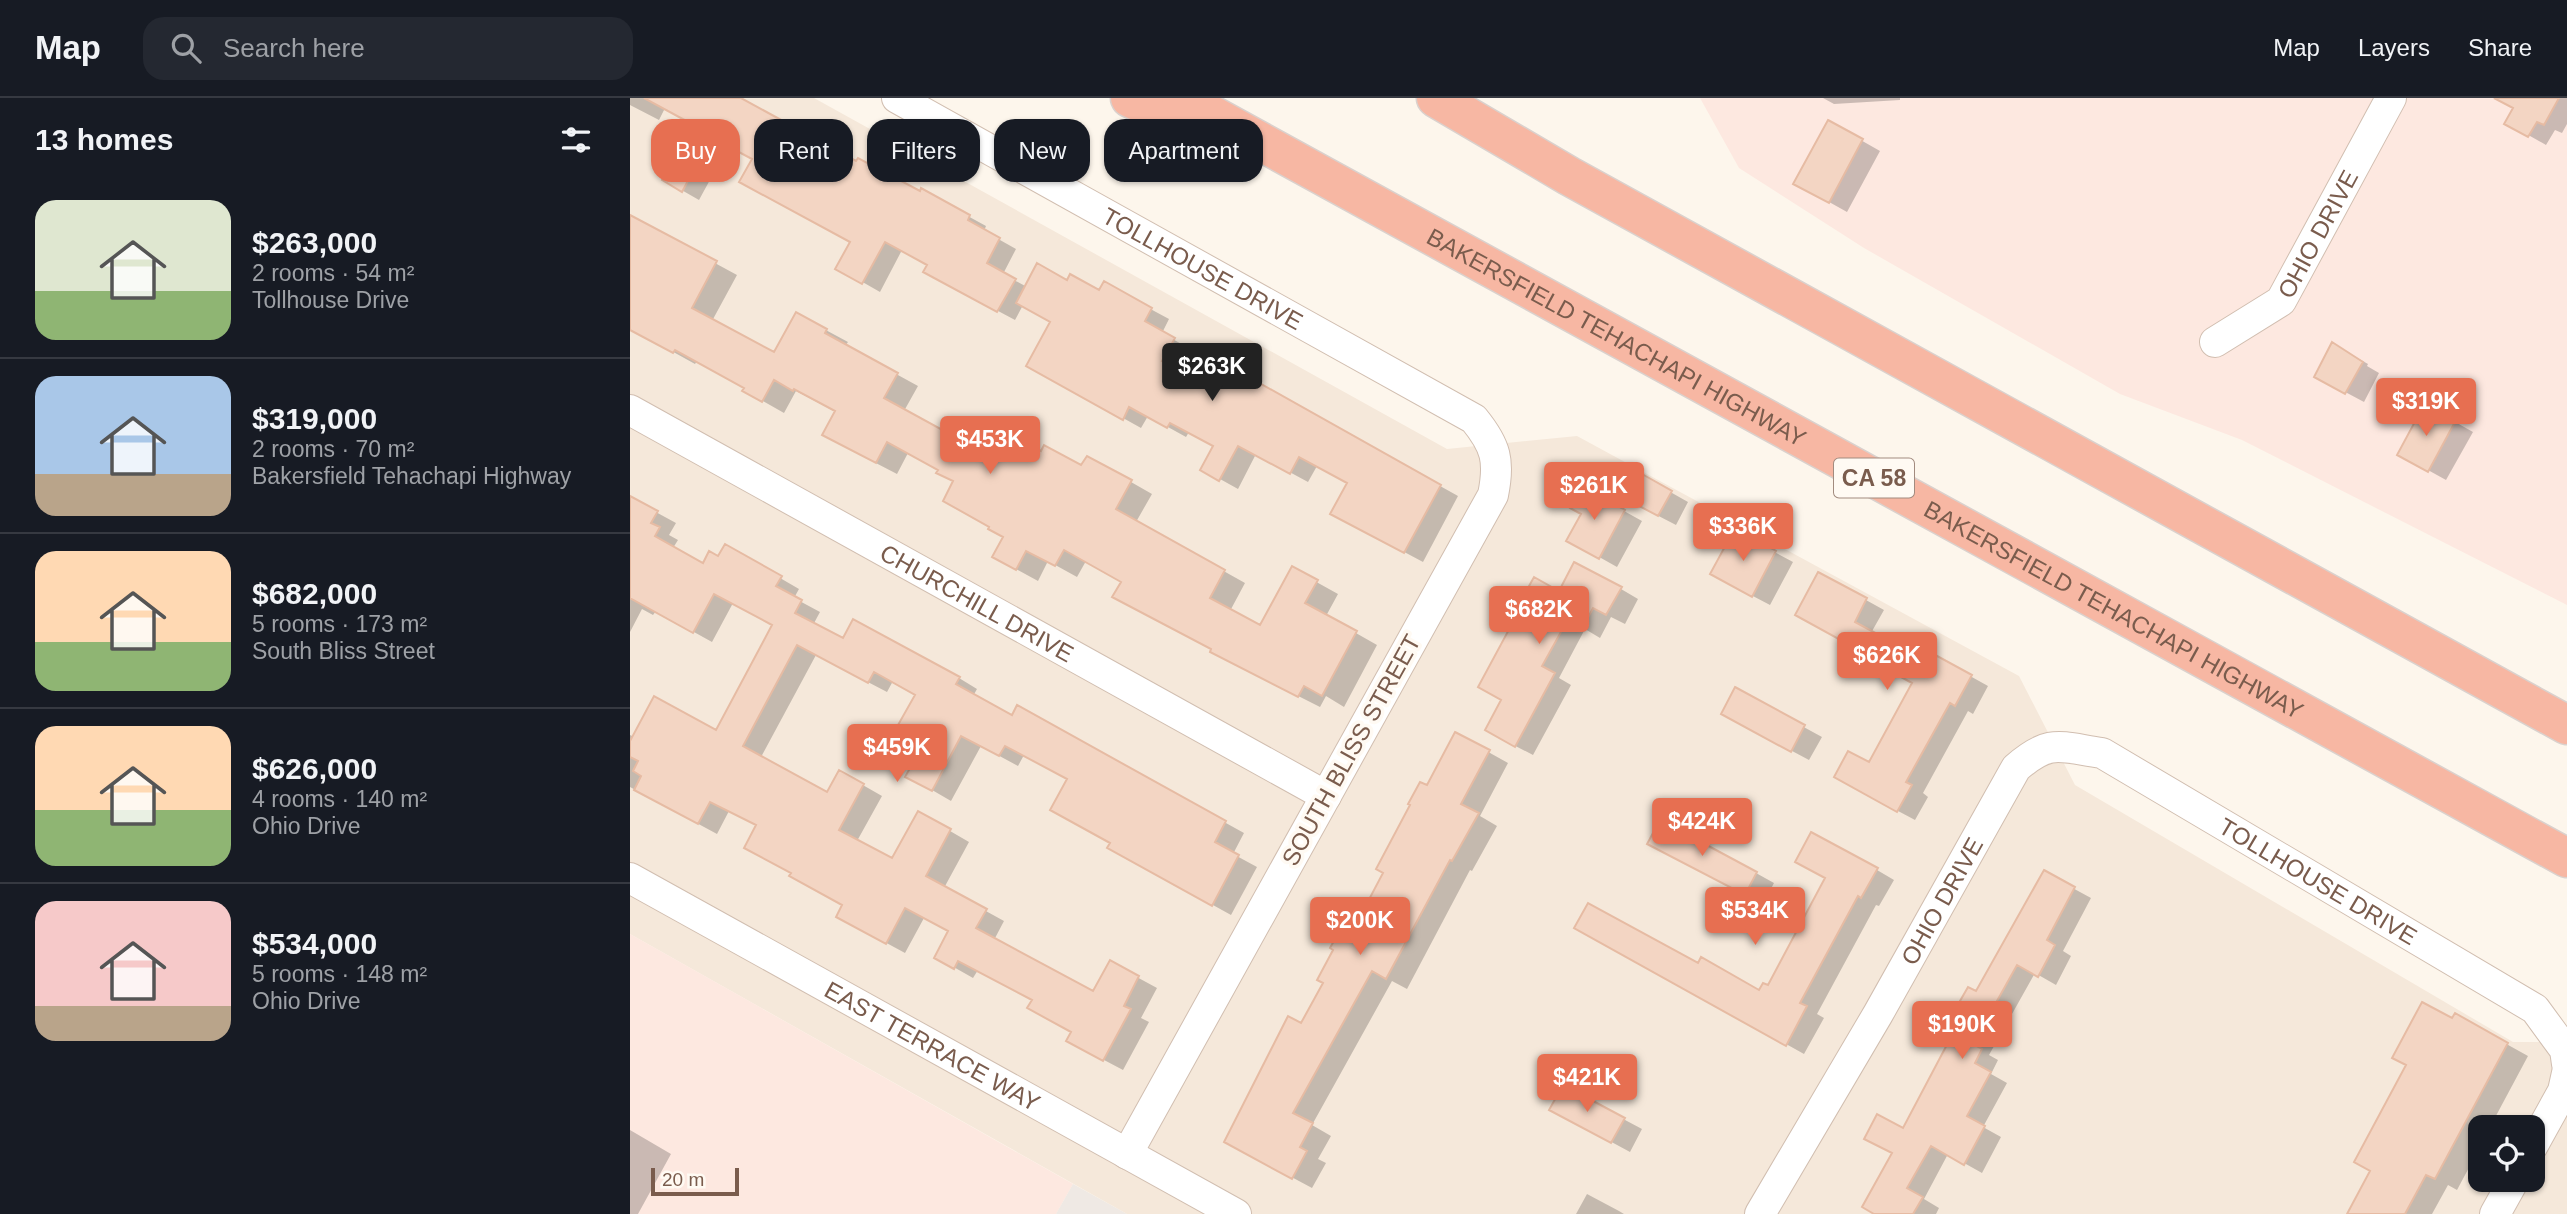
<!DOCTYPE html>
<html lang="en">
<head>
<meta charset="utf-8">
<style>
  :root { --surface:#171b24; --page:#242831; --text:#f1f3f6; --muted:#9ea1a6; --line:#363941; --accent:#e76f51 }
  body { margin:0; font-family:Helvetica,sans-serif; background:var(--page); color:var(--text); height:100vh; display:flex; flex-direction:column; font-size:26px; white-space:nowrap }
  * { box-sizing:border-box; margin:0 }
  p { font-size:23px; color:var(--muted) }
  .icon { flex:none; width:38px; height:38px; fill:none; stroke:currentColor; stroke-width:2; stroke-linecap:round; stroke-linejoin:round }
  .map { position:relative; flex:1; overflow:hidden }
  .panel { display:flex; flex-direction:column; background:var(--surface); width:630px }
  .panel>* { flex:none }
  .banner { position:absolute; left:21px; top:21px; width:665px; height:63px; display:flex; gap:14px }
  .fabs { position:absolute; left:1838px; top:1017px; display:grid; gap:14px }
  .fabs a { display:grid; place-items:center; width:77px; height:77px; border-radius:14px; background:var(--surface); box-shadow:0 2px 5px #0004; font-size:35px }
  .scale { position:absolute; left:21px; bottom:18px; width:88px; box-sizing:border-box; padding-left:7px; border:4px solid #7a5c4d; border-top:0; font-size:19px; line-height:24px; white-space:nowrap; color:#7a5c4d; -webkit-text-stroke:5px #fffaf3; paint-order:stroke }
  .price { position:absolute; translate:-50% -60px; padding:0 16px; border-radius:7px; background:var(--accent); color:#fff; font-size:23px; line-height:46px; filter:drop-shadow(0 2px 4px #0008) }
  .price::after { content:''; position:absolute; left:50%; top:42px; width:21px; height:16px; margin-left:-10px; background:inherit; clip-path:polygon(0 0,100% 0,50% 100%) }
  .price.selected { background:#222; color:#fff }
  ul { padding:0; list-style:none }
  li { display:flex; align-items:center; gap:21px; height:175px; padding:0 35px }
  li+li { border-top:2px solid var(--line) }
  li span { display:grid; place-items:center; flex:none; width:196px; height:140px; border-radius:21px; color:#555 }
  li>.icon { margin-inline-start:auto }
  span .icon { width:84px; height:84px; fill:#fffc; stroke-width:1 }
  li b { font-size:30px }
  h2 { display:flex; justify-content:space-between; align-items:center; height:84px; padding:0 35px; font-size:30px }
  .chip { padding:0 24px; border-radius:21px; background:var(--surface); box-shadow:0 2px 5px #0004; font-size:24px; line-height:63px }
  .chip.selected { background:var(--accent); color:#fff }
  header { display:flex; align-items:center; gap:42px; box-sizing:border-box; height:98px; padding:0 35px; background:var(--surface); border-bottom:2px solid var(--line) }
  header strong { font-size:33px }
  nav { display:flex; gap:38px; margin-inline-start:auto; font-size:24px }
  .search { width:490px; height:63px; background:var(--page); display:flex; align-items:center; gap:18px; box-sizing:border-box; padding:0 24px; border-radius:21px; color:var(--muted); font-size:26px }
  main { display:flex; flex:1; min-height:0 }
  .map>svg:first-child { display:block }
  .residential { fill:#f5e8da; fill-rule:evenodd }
  .commercial { fill:#fde8e0 }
  .industrial { fill:#efe9e4 }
  .shadow { fill:#0003 }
  .building { fill:#f3d5c3; stroke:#e6bba3; stroke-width:2 }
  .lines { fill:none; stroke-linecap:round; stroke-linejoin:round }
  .minor-casing { stroke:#d1beb0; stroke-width:32 }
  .highway-casing { stroke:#dad1cd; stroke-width:41 }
  .minor { stroke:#fff; stroke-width:30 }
  .highway { stroke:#f7b7a3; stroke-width:38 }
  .labels { text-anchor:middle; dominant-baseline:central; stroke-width:7; stroke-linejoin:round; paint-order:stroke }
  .shield { fill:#fffaf3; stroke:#a28b7f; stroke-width:2 }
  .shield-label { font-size:23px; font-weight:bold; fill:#7a5c4d }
  .street-label { font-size:24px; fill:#7a5c4d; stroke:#fffaf3 }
</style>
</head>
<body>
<header>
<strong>Map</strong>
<div class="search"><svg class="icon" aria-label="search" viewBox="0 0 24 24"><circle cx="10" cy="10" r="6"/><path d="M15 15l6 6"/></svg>Search here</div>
<nav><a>Map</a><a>Layers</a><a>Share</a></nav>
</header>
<main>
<section class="panel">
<h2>13 homes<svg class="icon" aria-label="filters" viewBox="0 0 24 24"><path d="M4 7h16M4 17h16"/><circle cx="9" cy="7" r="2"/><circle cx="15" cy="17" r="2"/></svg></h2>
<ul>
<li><span style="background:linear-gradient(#dfe7d0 65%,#8fb573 0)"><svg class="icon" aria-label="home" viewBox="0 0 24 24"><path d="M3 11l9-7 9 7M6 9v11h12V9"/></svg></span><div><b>$263,000</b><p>2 rooms · 54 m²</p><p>Tollhouse Drive</p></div></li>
<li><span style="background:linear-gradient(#a9c7e8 70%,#b9a48a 0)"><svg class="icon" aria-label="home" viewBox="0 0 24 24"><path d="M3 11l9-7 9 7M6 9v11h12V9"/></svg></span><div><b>$319,000</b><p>2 rooms · 70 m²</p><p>Bakersfield Tehachapi Highway</p></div></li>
<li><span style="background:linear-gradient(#ffd9b3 65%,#8fb573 0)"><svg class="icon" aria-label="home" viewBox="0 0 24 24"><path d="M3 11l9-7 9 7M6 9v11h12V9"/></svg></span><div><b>$682,000</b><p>5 rooms · 173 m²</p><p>South Bliss Street</p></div></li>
<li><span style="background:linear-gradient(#ffd9b3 60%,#8fb573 0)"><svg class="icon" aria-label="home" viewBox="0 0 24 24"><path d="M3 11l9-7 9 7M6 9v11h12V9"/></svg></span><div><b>$626,000</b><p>4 rooms · 140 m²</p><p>Ohio Drive</p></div></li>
<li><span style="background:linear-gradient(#f6c9c9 75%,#b9a48a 0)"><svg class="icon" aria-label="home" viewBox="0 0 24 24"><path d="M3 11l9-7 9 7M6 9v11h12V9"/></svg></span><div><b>$534,000</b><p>5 rooms · 148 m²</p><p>Ohio Drive</p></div></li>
</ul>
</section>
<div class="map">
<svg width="1937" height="1116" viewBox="0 0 1937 1116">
  <rect width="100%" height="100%" fill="#fdf6ec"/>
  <path class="residential" d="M0,0H184L817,351L947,338L1389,578L1445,687L1883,944H1937V1116H497L0,836ZM1850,1029H1902V1082H1850Z"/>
  <path class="commercial" d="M1070,0H1937V507L1612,342L1490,296L1234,150L1109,70Z
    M0,836L443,1086L426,1116H0Z"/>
  <path class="industrial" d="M443,1086L497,1116H426Z"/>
  <path class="shadow" d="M0,0H107L226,66L290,96L292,93L356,128L354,133L386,151L373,176L397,189L438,184L470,194L474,186L539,221L532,235L562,252L549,274L573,287L586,263L828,398L793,464L720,425L719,385L687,368L678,384L626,356L608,391L572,371L585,348L559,334L556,339L518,318L511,330L398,267L422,224L393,207L385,222L312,183L299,167L272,152L250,194L208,170L222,144L124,61L99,47L69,102L34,82L64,26L35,10L29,22L0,7Z
    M1193,0H1270V2L1204,6Z
    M1877,0H1937V26L1932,35L1925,32L1916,47L1877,25L1885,10Z
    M1199,24L1250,53L1217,114L1183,95Z
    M0,119L107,177L82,223L145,256L166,216L218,244L215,248L288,288L274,313L326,342L389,358L412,355L501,384L522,396L506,424L615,485L600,513L630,530L663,471L708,496L696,518L747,547L714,609L696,598L690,609L603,565L493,483L456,463L447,479L418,463L408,483L364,459L375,439L325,384L310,372L278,355L267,376L215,349L206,314L166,293L154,315L115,293L116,290L67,263L65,266L38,251L0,202Z
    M1703,246L1738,266L1737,268L1749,275L1734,304L1704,288Z
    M1795,307L1843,334L1816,382L1787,366Z
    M1012,378L1058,404L1046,427L1017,412Z
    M0,400L46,425L39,437L48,442L43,450L74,467L89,461L95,448L169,491L164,500L190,514L183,527L214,542L329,580L347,591L343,598L382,620L388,610L614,735L603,756L627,769L601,817L498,760L482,745L439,681L394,657L388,668L351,648L321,703L278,678L298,642L287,596L263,583L257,594L186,557L131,659L198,697L210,674L252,698L227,743L263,763L289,715L339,744L314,790L374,823L364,842L464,896L481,865L527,890L511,920L519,924L493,972L457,953L443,934L403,902L348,872L343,880L306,859L320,833L294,820L275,855L227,829L214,807L163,775L128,728L99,713L87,736L0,689V637L4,639L87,634L144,527L103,505L82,544L26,513L23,517L12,511L0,534Z
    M994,413L1012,423L987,469L939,442Z
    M1105,433L1163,464L1140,507L1100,486Z
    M1189,476L1254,512L1241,535L1274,553L1279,544L1358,588L1343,616L1338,613L1293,695L1298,699L1285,722L1223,689L1240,667L1284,585L1220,546Z
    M991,491L1008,501L995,526L981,519L970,540L955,531L929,580L941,587L903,657L874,642L930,495Z
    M1106,592L1192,639L1179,662L1110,625Z
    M826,636L878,665L850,718L867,728L842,773L840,772L777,891L762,883L682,1027L701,1038L688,1061L696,1065L682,1090L615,1054L672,928L724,832Z
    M1037,755L1126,775L1144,785L1133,806Z
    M1247,772L1264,782L1249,808L1246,807L1187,916L1194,920L1174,956L947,829L1068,867L1130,894L1138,889Z
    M1415,775L1461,800L1433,853L1441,858L1426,887L1405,875L1359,957L1368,962L1361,976L1377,985L1353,1029L1371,1039L1352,1075L1318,1056L1294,1101L1309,1110L1306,1116H1247L1274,1032L1346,895Z
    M1826,918L1898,958L1860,1029H1850V1049L1827,1092L1818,1087L1802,1116H1719Z
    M933,989L1012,1031L1000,1054L939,1021Z
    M0,1032L41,1056L8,1116H0Z
    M957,1096L989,1113L994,1116H946Z"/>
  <path class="building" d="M14,0H111L226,63L228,60L290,93L291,90L340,117L338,122L370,140L357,165L386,181L367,214L293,174L297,167L255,144L232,186L205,171L220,144L109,84L122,61L81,39L52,94L32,82L62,26Z
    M1864,0H1929L1914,27L1907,24L1898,39L1874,26L1883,10Z
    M1198,22L1233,41L1199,105L1163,86Z
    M0,117L87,163L62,210L144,254L166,214L197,231L195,235L268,275L254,300L325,339L333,326L389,356L395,344L411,353L414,347L451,367L457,358L502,382L486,411L595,472L580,500L630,527L662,468L688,482L675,505L727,533L692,598L674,588L668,599L580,554L581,551L482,499L491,484L434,452L425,468L396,453L386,472L362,459L373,439L358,431L359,429L313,403L323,383L306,375L308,372L257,344L246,365L192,337L205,313L164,291L163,293L144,282L132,304L112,293L114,290L45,252L43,255L0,232Z
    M407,165L437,182L440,176L469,192L474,183L522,210L515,223L545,240L532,263L572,284L585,260L811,387L774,455L700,416L717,385L669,359L660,376L608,348L589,383L570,372L583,348L540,325L537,330L499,309L493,322L396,268L420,224L386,205Z
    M1702,244L1733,264L1715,296L1684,279Z
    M1795,305L1826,322L1798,374L1767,357Z
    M1012,376L1042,393L1028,418L998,402Z
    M952,388L995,412L969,461L936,443L951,416L940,410Z
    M0,398L28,413L21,425L30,429L25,438L73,465L79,453L88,458L95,446L152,478L146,488L172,502L165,515L213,540L223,521L330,579L326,586L382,617L387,607L596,723L585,744L609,757L582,808L477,750L480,745L420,712L437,681L375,648L369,658L331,638L302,693L275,679L296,642L268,627L285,597L244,574L238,585L167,547L113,648L197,694L209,672L234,686L209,732L262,760L288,713L321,731L296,778L357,811L346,830L463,893L480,862L509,878L494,908L501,911L473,963L436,943L441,934L397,910L402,902L328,863L324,871L304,860L318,833L275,810L256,846L206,819L212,807L159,778L161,775L114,750L126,727L80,704L68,726L4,692L11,678L3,673L8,663L0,659V643L24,598L86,632L142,527L84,496L63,535L0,500Z
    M1105,430L1146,453L1122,499L1080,476Z
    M944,464L992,489L976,517L963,510L952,531L937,523L912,568L925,575L885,649L855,632L871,602L848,589L896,500L893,499L904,479L929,493Z
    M1188,474L1237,500L1225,524L1273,550L1278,542L1342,577L1325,608L1320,605L1276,684L1282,687L1267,714L1204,679L1218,653L1239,664L1282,585L1216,549L1218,546L1165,517Z
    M1105,589L1175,627L1161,654L1091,616Z
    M825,634L860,652L831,706L849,715L822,763L820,762L756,881L742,873L663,1015L683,1025L670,1049L677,1053L662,1081L594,1044L658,918L671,925L693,885L687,882L703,852L700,850L714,825L724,830L753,775L746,771L780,707L778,706L790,684L797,687Z
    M1030,722L1127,774L1115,797L1017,746Z
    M1181,734L1248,770L1231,800L1228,798L1170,905L1177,908L1156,948L944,830L958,805L1068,865L1071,859L1129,892L1133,885L1138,887L1195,780L1165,764Z
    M1414,772L1445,789L1417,842L1425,847L1408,879L1387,867L1343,946L1352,951L1345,965L1361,974L1337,1018L1355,1028L1334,1067L1301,1048L1277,1090L1293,1099L1283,1116H1244L1232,1109L1262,1055L1234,1041L1247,1016L1273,1030L1330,922L1322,917L1338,889L1346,893Z
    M1792,904L1822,920L1825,915L1878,945L1805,1081L1796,1077L1775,1116H1717L1740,1073L1724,1064L1776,967L1762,960Z
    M933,987L995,1020L981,1045L919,1012Z"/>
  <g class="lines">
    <g class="minor-casing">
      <g id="minor">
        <path id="s1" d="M267,0L844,321C866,348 870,363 863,397L497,1056"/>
        <path id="s2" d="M1585,244L1651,203L1761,0"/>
        <path id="s3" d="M0,312L696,698"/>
        <path id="s4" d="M0,780L606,1116"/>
        <path d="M1902,1049L1933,993L1937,975"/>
        <path id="s5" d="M1130,1116L1248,916L1386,670C1420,640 1430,649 1472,655L1905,911L1935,952L1937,966"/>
        <path d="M1865,1116L1884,1082"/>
      </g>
    </g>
    <g class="highway-casing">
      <g id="highway">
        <path d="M500,0L574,34"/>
        <path id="s6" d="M551,0L1937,760"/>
        <path d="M806,0L939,78L1937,627"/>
      </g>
    </g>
    <use href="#minor" class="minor"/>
    <use href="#highway" class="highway"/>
  </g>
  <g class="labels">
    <rect class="shield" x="1204" y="360.5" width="80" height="39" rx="5"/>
    <g class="shield-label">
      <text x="1244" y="380">CA 58</text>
    </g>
    <g class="street-label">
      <text stroke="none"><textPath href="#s2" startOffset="154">OHIO DRIVE</textPath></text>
      <text stroke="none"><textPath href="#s1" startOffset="350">TOLLHOUSE DRIVE</textPath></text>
      <text stroke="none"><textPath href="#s6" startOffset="497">BAKERSFIELD TEHACHAPI HIGHWAY</textPath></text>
      <text stroke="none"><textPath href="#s3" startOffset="397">CHURCHILL DRIVE</textPath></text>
      <text stroke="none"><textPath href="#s6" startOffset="1064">BAKERSFIELD TEHACHAPI HIGHWAY</textPath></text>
      <text transform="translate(721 652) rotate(-61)">SOUTH BLISS STREET</text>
      <text stroke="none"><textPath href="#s5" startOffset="858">TOLLHOUSE DRIVE</textPath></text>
      <text stroke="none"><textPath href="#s5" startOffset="362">OHIO DRIVE</textPath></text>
      <text stroke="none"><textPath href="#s4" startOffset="346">EAST TERRACE WAY</textPath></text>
    </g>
  </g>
</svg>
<div class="fabs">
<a><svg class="icon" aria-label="locate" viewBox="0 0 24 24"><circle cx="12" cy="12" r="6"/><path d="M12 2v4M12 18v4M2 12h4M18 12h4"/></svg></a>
</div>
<div class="scale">20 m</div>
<b class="price selected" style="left:582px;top:305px">$263K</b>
<b class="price" style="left:1796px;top:340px">$319K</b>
<b class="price" style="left:360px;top:378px">$453K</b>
<b class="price" style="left:964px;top:424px">$261K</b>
<b class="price" style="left:1113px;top:465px">$336K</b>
<b class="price" style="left:909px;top:548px">$682K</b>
<b class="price" style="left:1257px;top:594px">$626K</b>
<b class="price" style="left:267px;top:686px">$459K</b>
<b class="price" style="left:1072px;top:760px">$424K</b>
<b class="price" style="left:1125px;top:849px">$534K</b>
<b class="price" style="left:730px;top:859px">$200K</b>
<b class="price" style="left:1332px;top:963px">$190K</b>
<b class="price" style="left:957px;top:1016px">$421K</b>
<div class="banner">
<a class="chip selected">Buy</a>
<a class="chip">Rent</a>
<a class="chip">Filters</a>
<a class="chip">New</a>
<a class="chip">Apartment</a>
</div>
</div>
</main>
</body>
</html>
